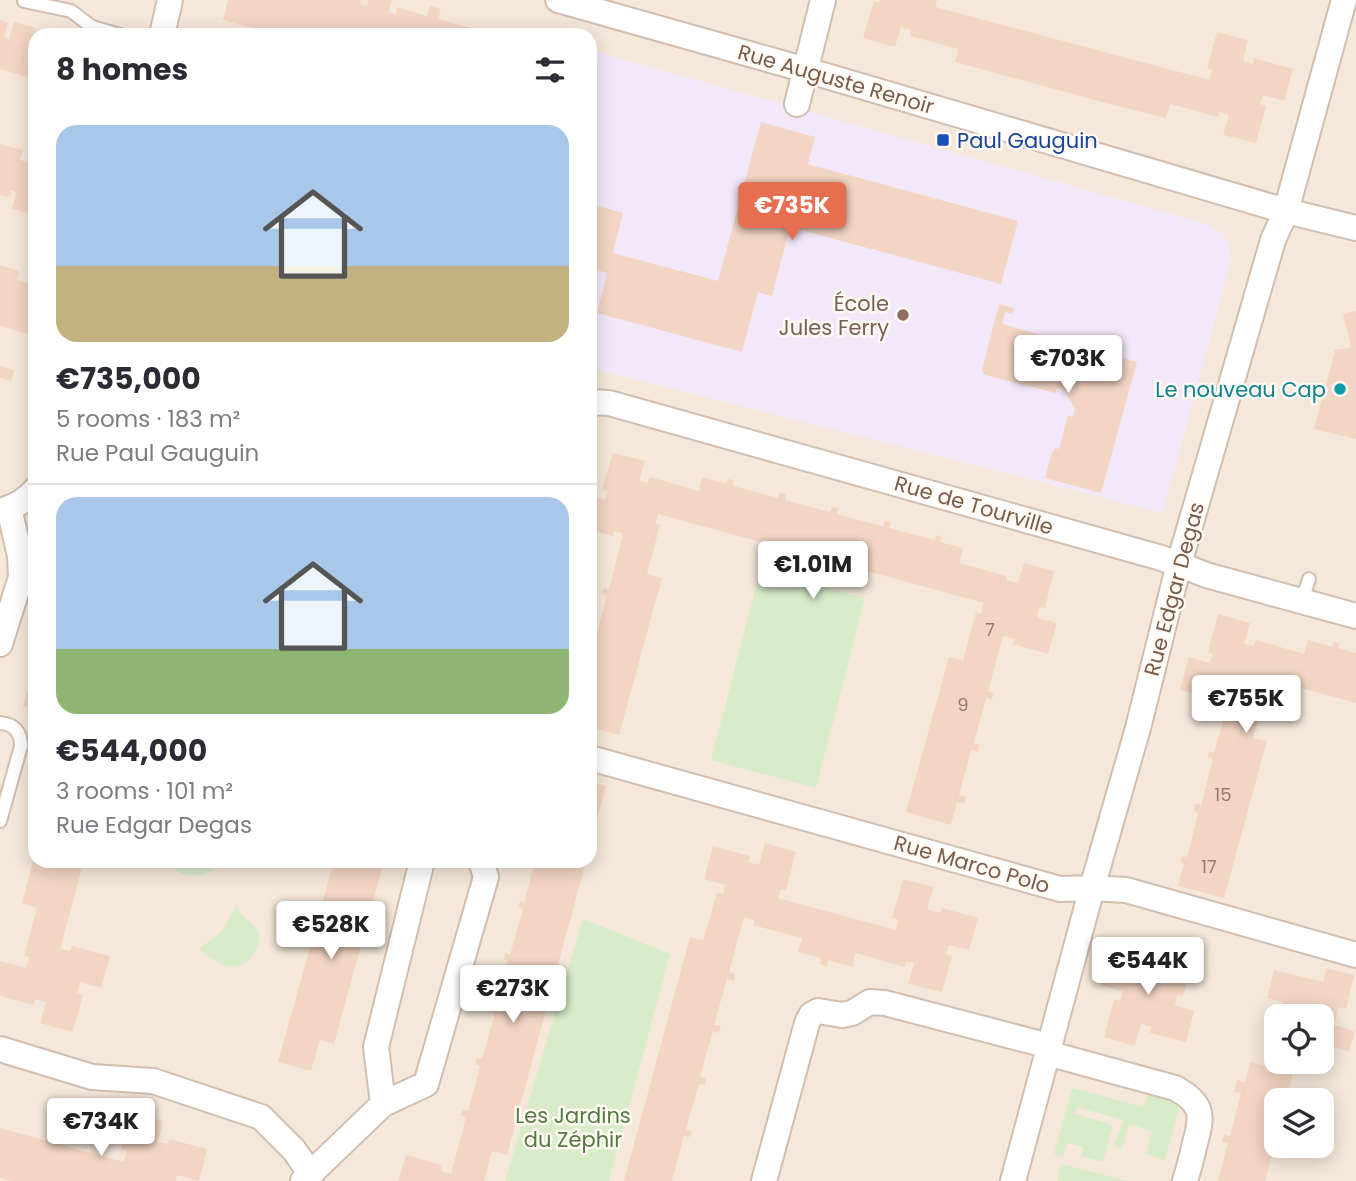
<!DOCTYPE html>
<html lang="en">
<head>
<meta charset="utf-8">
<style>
  :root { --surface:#fff; --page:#f2f2f3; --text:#2b2b33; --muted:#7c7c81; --line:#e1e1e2; --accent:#e76f51 }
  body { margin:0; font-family:Poppins,sans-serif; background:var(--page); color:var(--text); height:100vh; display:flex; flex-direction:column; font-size:26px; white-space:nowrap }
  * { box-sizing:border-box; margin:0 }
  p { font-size:23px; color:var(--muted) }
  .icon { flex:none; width:38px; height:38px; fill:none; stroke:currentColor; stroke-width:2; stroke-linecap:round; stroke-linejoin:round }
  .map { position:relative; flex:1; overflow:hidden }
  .details { position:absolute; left:28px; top:28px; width:569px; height:840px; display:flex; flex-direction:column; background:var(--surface); border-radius:21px; box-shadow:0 4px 18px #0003 }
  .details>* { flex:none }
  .buttons { position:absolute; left:1264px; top:1004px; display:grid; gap:14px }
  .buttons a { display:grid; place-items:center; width:70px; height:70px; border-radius:14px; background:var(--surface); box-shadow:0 4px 18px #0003; font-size:35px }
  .price { position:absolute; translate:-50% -60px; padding:0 16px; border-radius:7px; background:#fff; color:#222; font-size:23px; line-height:46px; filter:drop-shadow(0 2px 4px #0008) }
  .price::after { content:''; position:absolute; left:50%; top:42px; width:21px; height:16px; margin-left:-10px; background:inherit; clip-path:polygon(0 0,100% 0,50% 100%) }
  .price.selected { background:var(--accent); color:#fff }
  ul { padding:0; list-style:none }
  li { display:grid; align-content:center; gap:14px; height:371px; padding:0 28px }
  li+li { border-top:2px solid var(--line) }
  li span { display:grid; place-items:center; height:217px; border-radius:21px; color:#555 }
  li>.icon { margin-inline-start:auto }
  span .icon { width:126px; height:126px; fill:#fffc; stroke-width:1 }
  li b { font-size:30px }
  h2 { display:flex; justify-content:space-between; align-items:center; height:84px; padding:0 28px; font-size:30px }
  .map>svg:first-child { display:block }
  .residential { fill:#f5e8da; fill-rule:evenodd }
  .education { fill:#f3e8fa }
  .green { fill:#d8ecc9 }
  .building { fill:#f3d5c3 }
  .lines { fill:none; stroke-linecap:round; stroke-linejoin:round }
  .lane-casing { stroke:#d1beb0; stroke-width:16 }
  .street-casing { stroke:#d1beb0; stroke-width:28 }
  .lane { stroke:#fff; stroke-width:12 }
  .street { stroke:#fff; stroke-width:24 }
  .transit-dot { fill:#1a4fb4; stroke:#fffaf3; stroke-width:2.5 }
  .education-dot { fill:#8d6e63; stroke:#fffaf3; stroke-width:2.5 }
  .culture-dot { fill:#0f9aa8; stroke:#fffaf3; stroke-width:2.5 }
  .labels { text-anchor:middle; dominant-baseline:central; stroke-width:5; stroke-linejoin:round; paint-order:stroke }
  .number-label { font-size:18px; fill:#987a6a }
  .street-label { font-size:21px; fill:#7a5c4d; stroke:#fffaf3 }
  .transit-label { font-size:21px; fill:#164399; stroke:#fffaf3; text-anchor:start }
  .education-label { font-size:21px; fill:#785e54; stroke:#fffaf3; text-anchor:end }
  .culture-label { font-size:21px; fill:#0d838f; stroke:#fffaf3; text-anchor:end }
  .park-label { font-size:21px; fill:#537a41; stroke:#fffaf3 }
</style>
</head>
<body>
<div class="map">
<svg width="1356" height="1181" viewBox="0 0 1356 1181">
  <rect width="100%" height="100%" fill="#fdf6ec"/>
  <path class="residential" d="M0,0H1356V1181H0ZM35,35H590V861H35ZM1276,1017H1321V1062H1276ZM1276,1101H1321V1146H1276Z"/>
  <path class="education" d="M590,50L1207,224L1222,234L1230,247L1231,261L1163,513L590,368Z"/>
  <path class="green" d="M760,571L865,598L816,788L711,760Z
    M170,861H222C211,878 179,883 170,861Z
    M237,904C238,907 239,911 241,914C247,922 257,923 259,935C261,952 246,969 228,966C218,964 207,956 199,949L222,931Z
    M583,919L670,954L609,1181H505Z
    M1072,1088L1144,1107L1149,1088L1182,1097L1165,1160L1146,1154L1152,1131L1129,1124L1122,1149L1114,1146L1123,1120L1077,1107L1075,1114L1113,1125L1103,1162L1081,1156L1083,1147L1067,1143L1063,1157L1054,1154Z
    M1061,1164L1128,1181H1057Z"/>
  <path class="building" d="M228,0H361L360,4L367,6L369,0H392L389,12L396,14L397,7L427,16L430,5L441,9L438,19L475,29L473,35H280L223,20Z
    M880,0H937L935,7L1210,80L1212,70L1207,69L1217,32L1248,40L1243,61L1253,64L1254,58L1293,69L1284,101L1263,95L1260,104L1266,106L1256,143L1223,135L1229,115L1220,112L1218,117L1170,104L1166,118L1091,99L955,62L958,49L910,36L911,30L901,27L895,47L863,38L874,1L879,3Z
    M0,20L8,22L4,37L9,40L14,22L36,28L34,34L35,79L0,69Z
    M761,122L815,137L808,164L1018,221L1001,284L790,227L772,296L758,292L742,352L597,313L607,273L590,268V204L623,213L613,253L718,281Z
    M0,144L23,150L20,160L35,164V215L12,209L16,192L11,190L10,197L0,195Z
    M0,265L19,271L17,280L35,285V336L0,326Z
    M999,304L1014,308L1012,314L1005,312L1002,324L1137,362L1101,493L1045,478L1051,455L1055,448L1059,449L1068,415L1073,417L1075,409L1064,390L1057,388L1056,393L989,376L984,374L982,370Z
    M1356,311V439L1314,429L1335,350L1351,347L1343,314Z
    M0,366L15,370L11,381L0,378Z
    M613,453L645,461L639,481L648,483L650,477L699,491L702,477L726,484L728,479L733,480V486L778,498L780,492L786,494L785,500L830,512L832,507L838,508L837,514L881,526H883L885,521L891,522L889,528L935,540L936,535L942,537L940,542L963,548L959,563L1007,576L1006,580L1018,583L1024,563L1054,571L1045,608L1039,607L1037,618L1057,623L1048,654L1013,644L1015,639L1003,636L988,691L994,693L992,699L986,698L974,743L980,745L978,752L972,750L971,751L959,795L966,797L964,804L957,802L951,825L906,812L949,657L963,660L976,612L981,614L984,603L658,514L655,524L660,525L647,574L662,578L619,735L590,727V660L593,647L590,646V639L595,641L607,596L602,594L604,588L609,589L623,534L614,531L613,536L590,530V496L605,500L608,491L602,489Z
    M1218,614L1250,623L1244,644L1254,646L1256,640L1304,654L1308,640L1332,647L1334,642L1340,644L1338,648L1356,653V703L1263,678L1261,688L1266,689L1253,738L1267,741L1224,898L1178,886L1184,864L1180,862L1182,856L1187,857L1198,814L1193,810L1196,803L1201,805L1213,759L1208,757L1209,751L1214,753L1230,697L1220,694L1218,700L1180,690L1189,657L1210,663L1213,654L1208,652Z
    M32,674L35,675V710L23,706Z
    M590,782L606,786L591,842H590Z
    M765,843L796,852L786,890L781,889L778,898L896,930L899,920L892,918L903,879L934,887L927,909L940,913L942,908L978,918L969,950L949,945L946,954L952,956L942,992L908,984L914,963L906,961L904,967L856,953L852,967L828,960L827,966L820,964L821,958L798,952L802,938L753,925L754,920L744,917L729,972L735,974L734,981L727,979L714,1025L721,1026L719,1033L713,1031L700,1076L706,1078L705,1085L699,1084L686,1129L692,1132L690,1137L684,1136L672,1181H624L690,937L703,940L717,893L723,894L725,885L704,879L713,846L750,856L748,862L759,865Z
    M33,861H84L60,949L70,951L72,946L110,956L101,988L80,982L77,993L83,994L73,1032L40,1023L46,1002L35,999L34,1005L0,996V961L26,968L29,957L24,956L37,908L22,903Z
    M334,861H384L334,1044L320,1040L311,1071L278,1062Z
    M535,861H586L507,1155L492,1151L484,1181H398L406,1155L442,1165L441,1171L451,1174L466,1117L461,1116L463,1110L468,1111L480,1066L475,1064L477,1058L482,1059L495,1013L489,1012L491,1005L496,1006L497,1004L508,961L504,960L505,953L510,955L523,909L518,907L520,901L524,903Z
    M1161,950L1193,958L1183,996L1177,995L1175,1005L1194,1011L1186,1042L1150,1033L1151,1027L1141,1024L1135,1046L1104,1037L1114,999L1120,1001L1122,991L1100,985L1109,952L1147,964L1146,969L1155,971Z
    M1326,968L1354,975L1346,1009L1339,1007L1334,1025L1355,1031L1349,1051L1321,1044V1017H1279L1282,1002L1267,998L1274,970L1323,982Z
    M1275,1032L1276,1062H1296L1286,1101H1276V1140L1265,1181H1218L1228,1143L1222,1142L1224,1135L1230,1136L1241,1093L1234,1092L1237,1080L1245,1082L1250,1062L1266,1066Z
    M131,1112L163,1121L158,1142L168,1144L169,1139L207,1149L199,1181L177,1175L176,1181H12L0,1178V1128L124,1162L127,1150L121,1149Z"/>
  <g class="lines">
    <g class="lane-casing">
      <path id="lane" d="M24,1L71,11L92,27L120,35
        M1302,601L1309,579
        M0,723C14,724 21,732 21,746L0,821"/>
    </g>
    <g class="street-casing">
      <path id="street" d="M558,0L806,70L1286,211L1356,228
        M162,35L170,0
        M797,104L823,0
        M590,402L609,403L1158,557L1179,564L1206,575L1356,616
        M0,511C14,507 26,501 35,490
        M0,644L21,577L20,556L9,508
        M590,758L1060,889L1092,888L1126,890L1356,955
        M0,1049L92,1077L153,1081L261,1117L294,1150L310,1173
        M1047,1053L1175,1088C1203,1103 1203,1115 1195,1143C1192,1156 1189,1168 1185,1181
        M383,1104L376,1047L422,861
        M303,1181L383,1104L426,1084L486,877L481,861
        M764,1181L807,1023L811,1015L818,1011L842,1015L852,1013L870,1002L885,1003L1049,1046
        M1013,1181L1092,888L1138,728L1179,564L1273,240L1286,211L1344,0"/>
    </g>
    <use href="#lane" class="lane"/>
    <use href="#street" class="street"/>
  </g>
  <rect class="transit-dot" x="936" y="133" width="14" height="14" rx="3.5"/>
  <circle class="education-dot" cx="903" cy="315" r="7"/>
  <circle class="culture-dot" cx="1340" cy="389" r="7"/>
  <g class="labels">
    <g class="number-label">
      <text x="990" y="629">7</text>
      <text x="963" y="704">9</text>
      <text x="1223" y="794">15</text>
      <text x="1209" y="866">17</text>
    </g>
    <g class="street-label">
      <text transform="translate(836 79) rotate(16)">Rue Auguste Renoir</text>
      <text transform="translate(974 505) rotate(16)">Rue de Tourville</text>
      <text transform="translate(1174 589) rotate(-75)">Rue Edgar Degas</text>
      <text transform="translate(972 864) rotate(16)">Rue Marco Polo</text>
    </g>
    <g class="transit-label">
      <text x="957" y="140">Paul Gauguin</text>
    </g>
    <g class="education-label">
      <text x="889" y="303">École<tspan x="889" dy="24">Jules Ferry</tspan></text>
    </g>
    <g class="culture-label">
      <text x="1326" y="389">Le nouveau Cap</text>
    </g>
    <g class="park-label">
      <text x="573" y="1115">Les Jardins<tspan x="573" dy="24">du Zéphir</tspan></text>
    </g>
  </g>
</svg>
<div class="buttons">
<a><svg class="icon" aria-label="locate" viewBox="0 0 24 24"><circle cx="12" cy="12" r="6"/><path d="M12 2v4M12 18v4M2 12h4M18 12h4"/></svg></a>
<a><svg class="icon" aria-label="layers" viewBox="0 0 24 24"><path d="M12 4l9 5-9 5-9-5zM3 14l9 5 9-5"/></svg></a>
</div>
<b class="price selected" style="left:792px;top:242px">€735K</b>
<b class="price" style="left:1068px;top:395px">€703K</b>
<b class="price" style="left:813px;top:601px">€1.01M</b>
<b class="price" style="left:1246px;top:735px">€755K</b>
<b class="price" style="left:331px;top:961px">€528K</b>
<b class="price" style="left:1148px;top:997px">€544K</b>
<b class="price" style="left:513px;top:1025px">€273K</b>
<b class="price" style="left:101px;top:1158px">€734K</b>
<section class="details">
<h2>8 homes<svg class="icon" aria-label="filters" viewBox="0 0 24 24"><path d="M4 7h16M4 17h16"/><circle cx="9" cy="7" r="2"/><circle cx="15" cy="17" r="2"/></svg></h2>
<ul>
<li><span style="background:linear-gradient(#a9c7e8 65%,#c2b280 0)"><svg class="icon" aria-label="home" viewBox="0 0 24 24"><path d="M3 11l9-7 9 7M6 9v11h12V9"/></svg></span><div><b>€735,000</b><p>5 rooms · 183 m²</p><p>Rue Paul Gauguin</p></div></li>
<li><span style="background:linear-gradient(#a9c7e8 70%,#8fb573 0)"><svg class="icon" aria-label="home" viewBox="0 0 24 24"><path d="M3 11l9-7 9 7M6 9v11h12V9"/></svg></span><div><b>€544,000</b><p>3 rooms · 101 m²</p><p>Rue Edgar Degas</p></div></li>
</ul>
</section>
</div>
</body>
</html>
